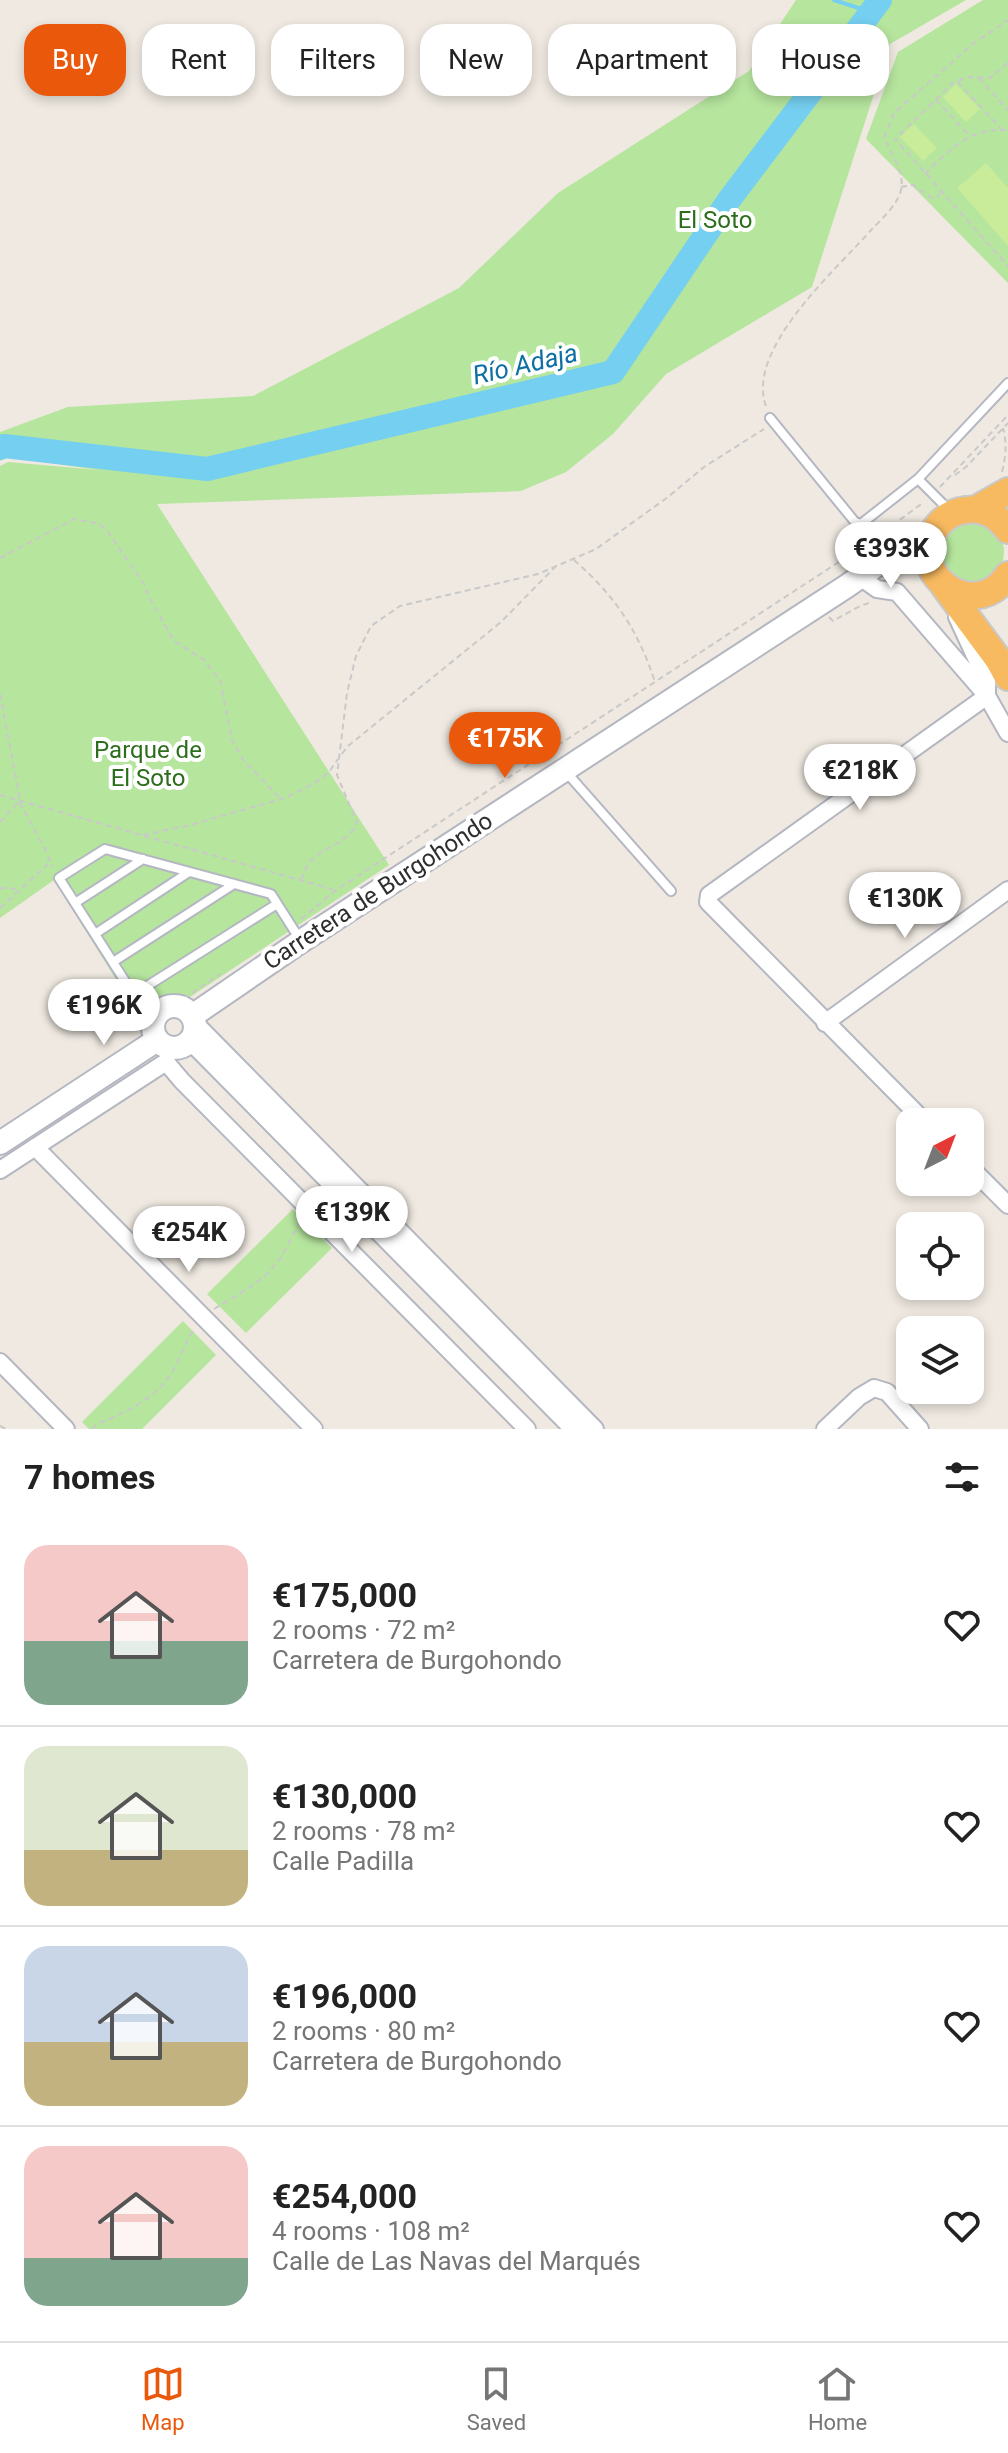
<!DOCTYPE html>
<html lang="en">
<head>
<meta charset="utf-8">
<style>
  :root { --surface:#fff; --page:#f6f6f6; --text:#222; --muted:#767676; --line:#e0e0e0; --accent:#ea580c }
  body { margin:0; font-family:Roboto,sans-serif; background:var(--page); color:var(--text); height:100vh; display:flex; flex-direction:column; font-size:30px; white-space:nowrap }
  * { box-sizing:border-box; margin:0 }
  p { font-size:26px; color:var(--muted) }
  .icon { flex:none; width:44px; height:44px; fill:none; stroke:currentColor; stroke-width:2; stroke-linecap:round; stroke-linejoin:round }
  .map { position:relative; height:1429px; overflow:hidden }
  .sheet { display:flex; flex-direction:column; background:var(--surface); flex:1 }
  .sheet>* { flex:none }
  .top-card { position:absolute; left:24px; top:24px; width:960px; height:72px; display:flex; gap:16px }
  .needle { width:52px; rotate:42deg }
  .buttons { position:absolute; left:896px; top:1108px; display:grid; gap:16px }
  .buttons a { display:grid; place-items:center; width:88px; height:88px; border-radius:16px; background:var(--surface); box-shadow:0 4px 12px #0003; font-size:40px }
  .price { position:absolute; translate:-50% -68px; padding:0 18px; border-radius:28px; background:#fff; color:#222; font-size:26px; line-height:52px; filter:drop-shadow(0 2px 4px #0008) }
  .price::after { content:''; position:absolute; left:50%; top:48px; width:24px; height:18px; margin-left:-12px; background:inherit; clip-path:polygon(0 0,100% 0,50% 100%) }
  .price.current { background:var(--accent); color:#fff }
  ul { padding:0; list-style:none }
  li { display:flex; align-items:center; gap:24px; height:200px; padding:0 24px }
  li+li { border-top:2px solid var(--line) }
  li span { display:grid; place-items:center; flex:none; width:224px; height:160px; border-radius:24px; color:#555 }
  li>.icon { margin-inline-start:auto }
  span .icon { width:96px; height:96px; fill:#fffc; stroke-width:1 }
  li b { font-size:34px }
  h2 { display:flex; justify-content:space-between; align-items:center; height:96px; padding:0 24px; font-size:34px }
  .pill { padding:0 28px; border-radius:24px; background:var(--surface); box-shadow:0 4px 12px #0003; font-size:28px; line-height:72px }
  .pill.current { background:var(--accent); color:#fff }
  .dock { display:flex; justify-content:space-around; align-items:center; height:112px; border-top:2px solid var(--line); background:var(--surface); font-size:22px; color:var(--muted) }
  .dock a { display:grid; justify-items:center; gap:4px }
  .dock .current { color:var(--accent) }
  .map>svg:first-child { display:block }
  .green { fill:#b6e59e }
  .pitch { fill:#c9ec9a }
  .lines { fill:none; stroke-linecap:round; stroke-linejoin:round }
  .stream { stroke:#75cff0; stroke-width:4 }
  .river { stroke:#75cff0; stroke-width:24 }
  .service-casing { stroke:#b4b7c1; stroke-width:12 }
  .minor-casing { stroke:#b4b7c1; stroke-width:20 }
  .secondary-casing { stroke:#b4b7c1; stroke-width:26 }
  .trunk-casing { stroke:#c9c9c9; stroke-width:30 }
  .path { stroke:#c9c9c9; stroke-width:2; stroke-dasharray:6 4; stroke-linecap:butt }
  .service { stroke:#fff; stroke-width:8 }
  .minor { stroke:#fff; stroke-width:16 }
  .secondary { stroke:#fff; stroke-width:22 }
  .trunk { stroke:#f8ba60; stroke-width:26 }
  .labels { text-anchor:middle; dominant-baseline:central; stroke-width:8; stroke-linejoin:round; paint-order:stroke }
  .park-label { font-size:24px; fill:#2c6e1b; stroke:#fff }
  .street-label { font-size:24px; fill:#2e2e2e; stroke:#fff }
  .water-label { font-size:26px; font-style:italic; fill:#0d6fa3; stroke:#fff }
</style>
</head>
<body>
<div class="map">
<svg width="1008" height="1429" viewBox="0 0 1008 1429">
  <rect width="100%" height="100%" fill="#efe9e1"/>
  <path class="green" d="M796,0H966L890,44L812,287L666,374L613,434L566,472L521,491L157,504L389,865L187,999L168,1000L147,1011L148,1021L145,1026L54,880L0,918V466L8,462L99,470L7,457L0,461V432L68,407L253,396L459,288L558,193L749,71Z
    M983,0H1008V283L866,139L898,52Z
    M940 552a32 32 0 1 1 64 0a32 32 0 1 1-64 0Z
    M293,1209L332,1248L246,1333L207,1294Z
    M183,1321L216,1355L142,1429H89L82,1422Z"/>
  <path class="pitch" d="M956,84L980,109L966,122L943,97Z
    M914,124L937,148L923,161L900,137Z
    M986,163L1008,188V246L957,188Z"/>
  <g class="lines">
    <path class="stream" d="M834,0L871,12"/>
    <path class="river" d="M0,448L4,446L207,469L613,372L729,200L880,0"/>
    <g class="service-casing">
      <path id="service" d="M770,418L855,522L861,524L918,479L1008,383
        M918,479L949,510
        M567,773L671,891
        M75,903L143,859
        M95,934L189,872
        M113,962L234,884
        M133,995L277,904
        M153,1022L146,1014L59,878L105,849L271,894L299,938"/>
    </g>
    <g class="minor-casing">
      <path id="minor" d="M863,579L877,589L897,592L987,696L1008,733
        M957,617L987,682V695
        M195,1023L595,1429
        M825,1023L1008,890
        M925,1122L708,902L709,895L987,696
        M35,1147L314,1429
        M970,1167L1008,1205
        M0,1170L166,1062L182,1081L527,1429
        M0,1362L66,1429
        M825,1429L859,1397L874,1388L887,1392L920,1429"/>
    </g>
    <g class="secondary-casing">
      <path id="secondary" d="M153 1027a21 21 0 1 1 42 0a21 21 0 1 1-42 0Z
        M192,1016L300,942L847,586L914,539L934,531
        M192,1039L577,1429
        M0,1143L157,1040"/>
    </g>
    <g class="trunk-casing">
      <path id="trunk" d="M976,509L1008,491
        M1008,530C998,516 983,507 966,510C956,511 946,516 939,524C900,569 973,627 1008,575
        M944,586L998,659L1008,677"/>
    </g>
    <path class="path" d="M1008,63L990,78L968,77L954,82L895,139L1008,266
      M979,78L1008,110
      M958,82L1002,130
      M936,100L970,136
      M925,174C950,149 971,127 1008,130
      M901,187L913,185L932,198L937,197L940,193
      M766,406C745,349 837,269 872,229C882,219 898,204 901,190C905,173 891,153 884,138L894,113L974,43L1008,20
      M1002,472C1006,456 1007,444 1003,428
      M955,475L966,467L1008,423
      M940,487L1008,415
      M0,558L74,519L96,523L105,528L144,584L149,597L174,641L203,659L220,680L232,740L244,761L280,798
      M574,560C615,596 638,630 655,682
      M829,617L833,621L860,606L872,602
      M0,694L20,799
      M342,754L348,746L501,622L556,566
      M0,795L335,890
      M0,822L19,801L46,851L52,867
      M143,835L190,825L285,798L315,783L329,772L338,759
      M301,880C312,843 344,851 357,823L337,775L347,693L356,656L371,626L400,606L538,574L596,549L668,497L704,467L764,429
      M0,888L20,889
      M0,908L48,864
      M301,919L336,890L871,541L924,502
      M157,1008L169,1000L180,1001L220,974
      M214,1309L249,1288L266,1275L280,1259L300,1222
      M0,1426L6,1429
      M92,1429L97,1424C129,1411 160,1397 176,1365C182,1353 186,1342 193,1331"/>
    <use href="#service" class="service"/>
    <use href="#minor" class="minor"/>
    <use href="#secondary" class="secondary"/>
    <use href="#trunk" class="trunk"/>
  </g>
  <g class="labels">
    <g class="park-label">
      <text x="715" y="220">El Soto</text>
      <text x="148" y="750">Parque de<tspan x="148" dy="28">El Soto</tspan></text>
    </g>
    <g class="street-label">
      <text transform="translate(378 891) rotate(-33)">Carretera de Burgohondo</text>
    </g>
    <g class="water-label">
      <text transform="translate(525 364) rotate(-13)">Río Adaja</text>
    </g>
  </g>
</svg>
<div class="buttons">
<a><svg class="needle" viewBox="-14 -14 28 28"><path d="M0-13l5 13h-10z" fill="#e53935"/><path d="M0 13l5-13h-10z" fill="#767676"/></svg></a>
<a><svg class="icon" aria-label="locate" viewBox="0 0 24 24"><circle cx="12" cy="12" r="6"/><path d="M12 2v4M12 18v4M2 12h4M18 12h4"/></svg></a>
<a><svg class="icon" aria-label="layers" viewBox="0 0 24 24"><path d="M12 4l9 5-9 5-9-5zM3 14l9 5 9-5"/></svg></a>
</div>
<b class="price" style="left:891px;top:590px">€393K</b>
<b class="price current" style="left:505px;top:780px">€175K</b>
<b class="price" style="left:860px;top:812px">€218K</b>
<b class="price" style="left:905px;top:940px">€130K</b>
<b class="price" style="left:104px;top:1047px">€196K</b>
<b class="price" style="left:352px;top:1254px">€139K</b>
<b class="price" style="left:189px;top:1274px">€254K</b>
<div class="top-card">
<a class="pill current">Buy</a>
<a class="pill">Rent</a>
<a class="pill">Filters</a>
<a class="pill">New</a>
<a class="pill">Apartment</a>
<a class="pill">House</a>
</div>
</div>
<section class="sheet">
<h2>7 homes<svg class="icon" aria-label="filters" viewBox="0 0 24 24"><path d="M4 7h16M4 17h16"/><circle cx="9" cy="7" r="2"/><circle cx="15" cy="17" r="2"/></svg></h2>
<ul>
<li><span style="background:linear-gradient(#f6c9c9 60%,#7fa58c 0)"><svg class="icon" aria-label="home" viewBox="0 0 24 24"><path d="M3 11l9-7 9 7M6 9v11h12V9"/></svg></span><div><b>€175,000</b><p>2 rooms · 72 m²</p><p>Carretera de Burgohondo</p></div><svg class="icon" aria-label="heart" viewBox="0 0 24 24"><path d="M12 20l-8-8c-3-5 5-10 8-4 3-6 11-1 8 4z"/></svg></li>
<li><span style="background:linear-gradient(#dfe7d0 65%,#c2b280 0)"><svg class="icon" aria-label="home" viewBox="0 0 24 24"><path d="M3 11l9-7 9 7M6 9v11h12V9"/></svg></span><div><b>€130,000</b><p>2 rooms · 78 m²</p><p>Calle Padilla</p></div><svg class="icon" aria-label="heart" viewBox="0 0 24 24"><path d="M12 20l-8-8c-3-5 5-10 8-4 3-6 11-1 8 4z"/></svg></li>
<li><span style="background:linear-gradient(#c9d6e8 60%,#c2b280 0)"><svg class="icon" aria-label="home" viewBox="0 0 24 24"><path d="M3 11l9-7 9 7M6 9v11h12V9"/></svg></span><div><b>€196,000</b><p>2 rooms · 80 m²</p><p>Carretera de Burgohondo</p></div><svg class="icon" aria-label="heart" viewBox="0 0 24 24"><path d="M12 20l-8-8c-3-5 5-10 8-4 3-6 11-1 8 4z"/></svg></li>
<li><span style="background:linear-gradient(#f6c9c9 70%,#7fa58c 0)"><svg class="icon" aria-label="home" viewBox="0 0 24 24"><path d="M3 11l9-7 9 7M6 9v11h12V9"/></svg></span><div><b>€254,000</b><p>4 rooms · 108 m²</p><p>Calle de Las Navas del Marqués</p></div><svg class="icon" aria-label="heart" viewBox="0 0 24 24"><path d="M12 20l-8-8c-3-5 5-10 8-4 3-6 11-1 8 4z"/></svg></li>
</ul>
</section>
<nav class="dock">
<a class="current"><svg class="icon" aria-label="map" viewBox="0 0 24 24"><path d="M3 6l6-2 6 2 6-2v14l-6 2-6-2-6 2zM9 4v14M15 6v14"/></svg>Map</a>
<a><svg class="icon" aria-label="saved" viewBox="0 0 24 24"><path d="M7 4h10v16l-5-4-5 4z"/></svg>Saved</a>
<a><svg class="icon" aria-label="home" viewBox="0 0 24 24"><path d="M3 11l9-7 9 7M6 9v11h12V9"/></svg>Home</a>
</nav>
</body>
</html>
